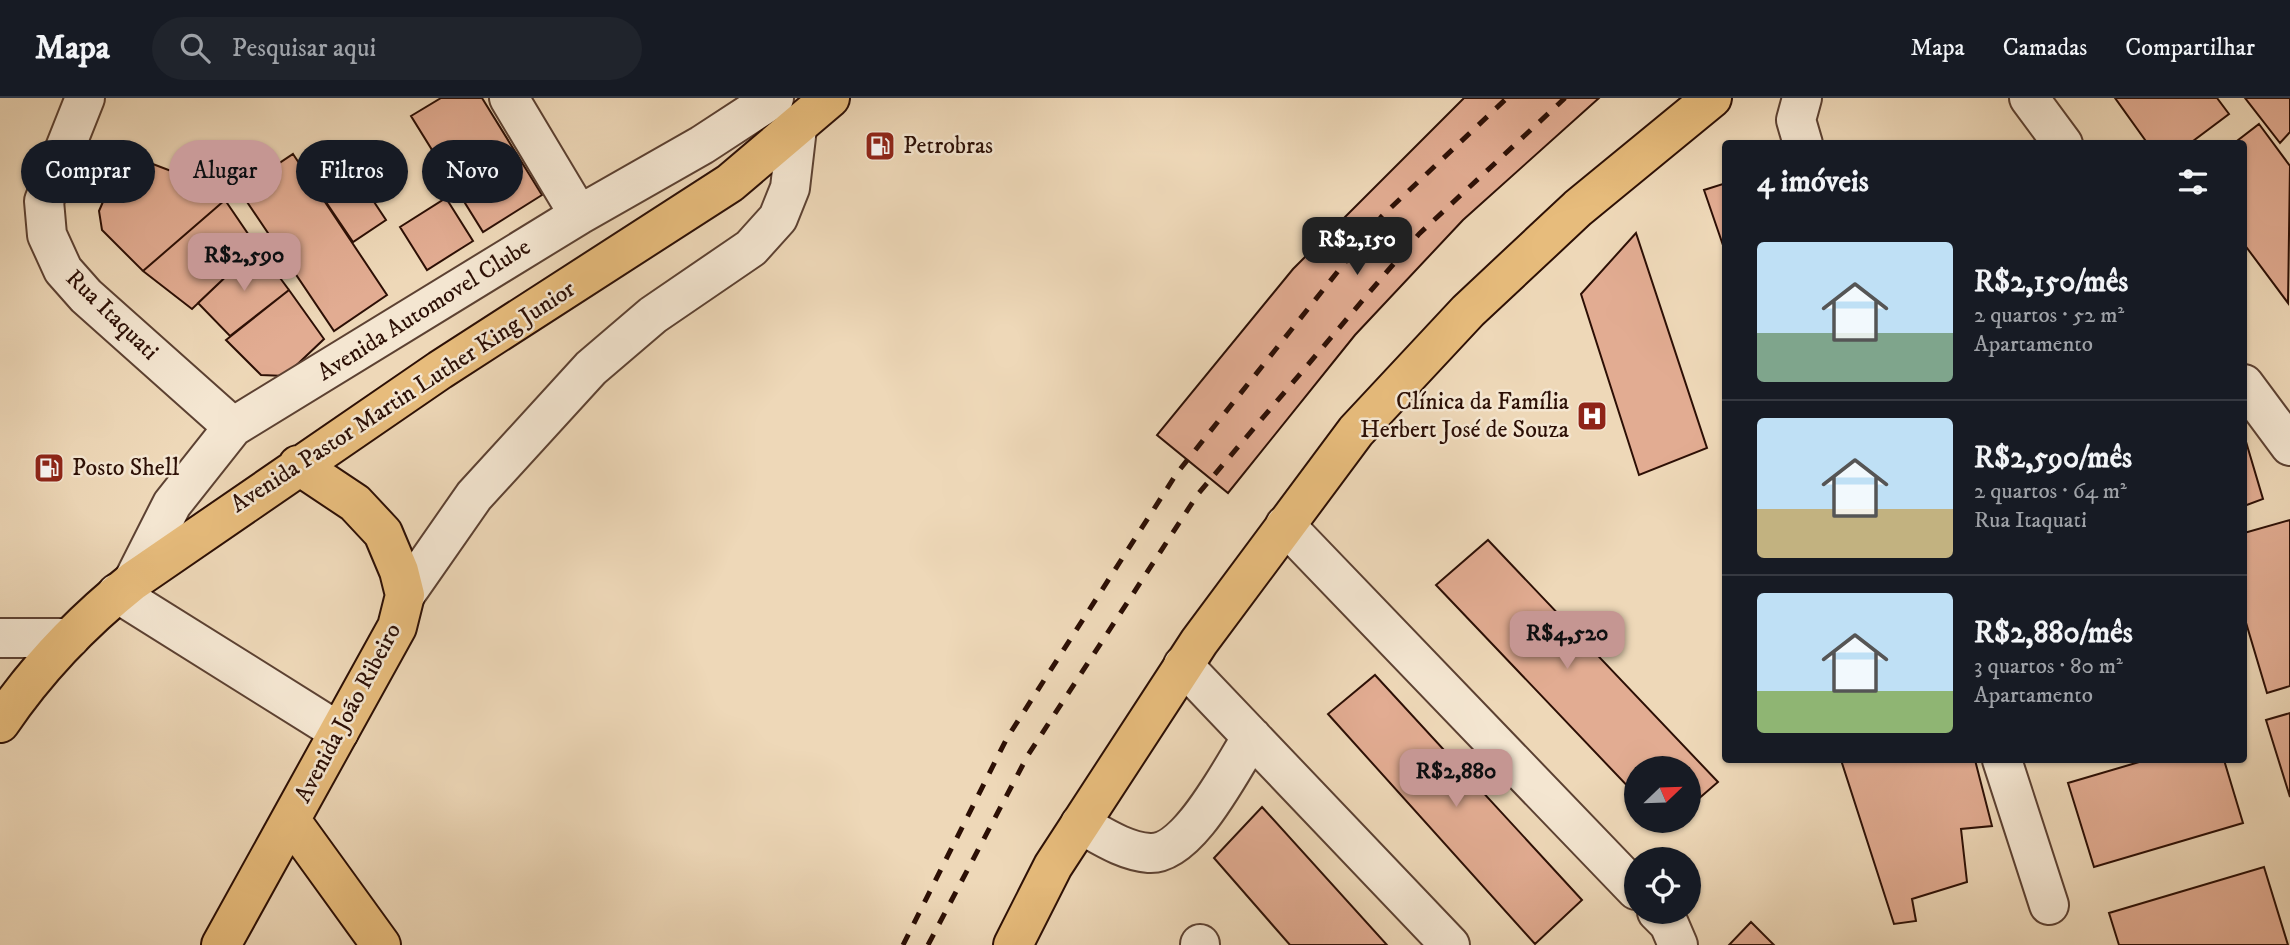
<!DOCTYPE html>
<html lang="pt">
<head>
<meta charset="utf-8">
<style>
  :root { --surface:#171b24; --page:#20242c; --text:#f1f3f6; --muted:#9ea1a6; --line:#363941; --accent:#c59692 }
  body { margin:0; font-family:"IM FELL DW Pica",serif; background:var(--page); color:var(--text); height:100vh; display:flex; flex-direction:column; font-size:26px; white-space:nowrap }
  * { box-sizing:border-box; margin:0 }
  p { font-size:23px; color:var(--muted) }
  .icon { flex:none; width:38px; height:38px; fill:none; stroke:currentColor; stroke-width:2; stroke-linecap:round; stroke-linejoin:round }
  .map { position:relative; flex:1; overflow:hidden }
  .panel { position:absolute; left:1722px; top:42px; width:525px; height:623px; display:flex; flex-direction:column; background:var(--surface); border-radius:7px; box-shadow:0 2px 5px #0004 }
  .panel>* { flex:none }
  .guide { position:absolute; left:21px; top:42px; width:665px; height:63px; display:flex; gap:14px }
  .needle { width:46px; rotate:67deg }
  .tools { position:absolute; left:1624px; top:658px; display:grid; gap:14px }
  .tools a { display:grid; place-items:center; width:77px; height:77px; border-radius:50%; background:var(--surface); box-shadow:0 2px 5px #0004; font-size:35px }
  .price { position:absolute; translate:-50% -60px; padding:0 16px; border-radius:14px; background:var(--accent); color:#111; font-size:23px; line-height:46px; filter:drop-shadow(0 2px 4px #0008) }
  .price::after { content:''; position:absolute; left:50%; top:42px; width:21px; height:16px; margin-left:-10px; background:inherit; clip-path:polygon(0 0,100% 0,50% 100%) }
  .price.on { background:#222; color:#fff }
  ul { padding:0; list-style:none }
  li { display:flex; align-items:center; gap:21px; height:175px; padding:0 35px }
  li+li { border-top:2px solid var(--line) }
  li span { display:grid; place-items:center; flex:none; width:196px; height:140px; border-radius:7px; color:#555 }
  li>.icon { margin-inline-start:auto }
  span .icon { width:84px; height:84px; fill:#fffc; stroke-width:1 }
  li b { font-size:30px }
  h2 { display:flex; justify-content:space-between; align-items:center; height:84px; padding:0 35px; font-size:30px }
  .pill { padding:0 24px; border-radius:32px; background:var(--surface); box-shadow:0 2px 5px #0004; font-size:24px; line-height:63px }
  .pill.on { background:var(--accent); color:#111 }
  header { display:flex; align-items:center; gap:42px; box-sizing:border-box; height:98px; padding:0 35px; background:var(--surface); border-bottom:2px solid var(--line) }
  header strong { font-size:33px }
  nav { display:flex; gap:38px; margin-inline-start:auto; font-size:24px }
  .search { width:490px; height:63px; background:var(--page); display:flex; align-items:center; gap:18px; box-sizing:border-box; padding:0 24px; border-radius:38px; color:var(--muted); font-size:26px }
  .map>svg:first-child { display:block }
  .building { fill:#e2ac92; stroke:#2c0f05; stroke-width:2 }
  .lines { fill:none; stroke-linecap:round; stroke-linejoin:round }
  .minor-casing { stroke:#5c4132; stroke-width:42 }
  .major-casing { stroke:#2c0f05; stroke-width:42 }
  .minor { stroke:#f4e6d1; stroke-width:38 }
  .major { stroke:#e7bc7c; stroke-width:38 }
  .rail { stroke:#2c0f05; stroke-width:5; stroke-dasharray:12 12; stroke-linecap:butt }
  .labels { text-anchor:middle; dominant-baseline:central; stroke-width:5; stroke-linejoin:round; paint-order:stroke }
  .poi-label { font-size:24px; fill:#2c0f05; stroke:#f4e6d1; text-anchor:start }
  .street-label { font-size:24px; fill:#2c0f05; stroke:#f4e6d1 }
</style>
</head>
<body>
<header>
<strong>Mapa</strong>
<div class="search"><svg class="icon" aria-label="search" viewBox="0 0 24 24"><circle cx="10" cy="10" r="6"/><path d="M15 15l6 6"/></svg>Pesquisar aqui</div>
<nav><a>Mapa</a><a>Camadas</a><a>Compartilhar</a></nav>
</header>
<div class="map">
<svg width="2290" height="847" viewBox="0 0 2290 847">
  <rect width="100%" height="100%" fill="#eed8b8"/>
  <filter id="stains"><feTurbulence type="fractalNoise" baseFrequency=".00286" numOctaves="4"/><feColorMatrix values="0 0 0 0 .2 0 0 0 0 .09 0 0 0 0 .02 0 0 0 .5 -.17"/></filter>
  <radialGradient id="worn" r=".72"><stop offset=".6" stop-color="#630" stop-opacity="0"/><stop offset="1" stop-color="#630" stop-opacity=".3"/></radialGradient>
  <path class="building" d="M441,0H482L542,97L483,134L411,18Z
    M1464,0H1599L1463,122L1355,237L1228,395L1157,337L1293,171Z
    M2115,0H2217L2229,16L2189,46H2148Z
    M2245,0H2290V34L2280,45Z
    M2259,26L2290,68L2288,205L2244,146V46H2233Z
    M337,48L386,122L353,144L303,70Z
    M124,55L221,92L225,102L143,173L102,132L99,113Z
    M293,56L387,197L334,233L239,92Z
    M1726,85V156L1704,92Z
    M446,100L473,143L427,172L400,129Z
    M225,102L257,149L192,211L143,173Z
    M1636,135L1707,350L1639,377L1581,196Z
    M257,149L289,192L230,238L198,205Z
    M289,192L324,241L285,278L261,277L226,242Z
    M2244,337L2263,401L2244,408Z
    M2290,422V588L2267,595L2244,518V435Z
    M1488,442L1718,684L1689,709V670H1636V697L1436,487Z
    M1375,577L1582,802L1535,846L1328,616Z
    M2290,615V699L2266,622Z
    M1841,662H1975L1992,728L1961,731L1967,784L1912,801L1916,823L1894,826Z
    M2146,662H2224L2243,725L2094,769L2068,685Z
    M1262,709L1387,847H1290L1214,760Z
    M2264,769L2288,847H2119L2109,815Z
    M1751,824L1774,847H1729Z"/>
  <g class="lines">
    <g class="minor-casing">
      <path id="minor" d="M85,0L44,103L47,137L63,172L86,198L233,329
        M509,0L579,117
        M1802,0L1796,22L1803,46
        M2029,0L2063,46
        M2244,286L2290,348
        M1285,427L1636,792
        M133,483L172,406L233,329L579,117L702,47L774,0
        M117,495L339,634
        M405,497L474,398L591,270L653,217L751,150L778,120L790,90L797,30
        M0,540H70
        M1183,567L1450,847
        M2002,662L2049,807
        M1080,726C1102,738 1124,753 1149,755C1189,758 1232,669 1252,639
        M1657,814L1669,826L1678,847
        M1200,846V847"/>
    </g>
    <g class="major-casing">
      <path id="major" d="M0,625C36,572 83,523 133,483L440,272L730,85L830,0
        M292,724L381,847
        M221,847L397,529L405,497L399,473L383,435L355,405L298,367
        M1013,847L1053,768L1199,544L1356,333L1468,213L1578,110L1712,0"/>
    </g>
    <use href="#minor" class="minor"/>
    <use href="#major" class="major"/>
    <path class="rail" d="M903,847L1007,640L1177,375L1382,118L1507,0
      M928,847L1028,657L1198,396L1419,136L1565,0"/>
  </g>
  <defs>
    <g id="fuel-square" transform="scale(1.575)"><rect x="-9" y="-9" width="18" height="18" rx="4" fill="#8f2418" stroke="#f4e6d1"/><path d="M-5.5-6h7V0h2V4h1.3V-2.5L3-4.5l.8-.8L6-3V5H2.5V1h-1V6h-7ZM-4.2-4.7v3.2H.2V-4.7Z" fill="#fff"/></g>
    <g id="hospital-square" transform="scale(1.575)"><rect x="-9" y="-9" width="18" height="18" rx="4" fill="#8f2418" stroke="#f4e6d1"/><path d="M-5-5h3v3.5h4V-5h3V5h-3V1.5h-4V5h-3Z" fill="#fff"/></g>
  </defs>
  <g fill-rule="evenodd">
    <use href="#fuel-square" x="880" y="48"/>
    <use href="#hospital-square" x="1592" y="318"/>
    <use href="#fuel-square" x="49" y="370"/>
  </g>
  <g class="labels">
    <g class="poi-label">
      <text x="903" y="48">Petrobras</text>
      <text x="1569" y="304" text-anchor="end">Clínica da Família<tspan x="1569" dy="28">Herbert José de Souza</tspan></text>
      <text x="72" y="370">Posto Shell</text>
    </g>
    <g class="street-label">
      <text transform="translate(424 212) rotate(-32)">Avenida Automovel Clube</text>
      <text transform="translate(112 217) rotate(44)">Rua Itaquati</text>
      <text transform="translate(403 299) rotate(-33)">Avenida Pastor Martin Luther King Junior</text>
      <text transform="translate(348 615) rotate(-62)">Avenida João Ribeiro</text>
    </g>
  </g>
  <rect width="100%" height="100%" filter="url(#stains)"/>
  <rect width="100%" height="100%" fill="url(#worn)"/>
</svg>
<div class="tools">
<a><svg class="needle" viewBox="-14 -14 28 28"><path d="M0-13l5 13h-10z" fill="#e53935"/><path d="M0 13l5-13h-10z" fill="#9ea1a6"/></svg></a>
<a><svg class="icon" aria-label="locate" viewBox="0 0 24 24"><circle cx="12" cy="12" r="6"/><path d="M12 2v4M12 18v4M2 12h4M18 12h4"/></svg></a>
</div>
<b class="price on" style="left:1357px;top:179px">R$2,150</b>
<b class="price" style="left:244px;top:195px">R$2,590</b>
<b class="price" style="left:1567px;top:573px">R$4,520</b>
<b class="price" style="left:1456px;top:711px">R$2,880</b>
<div class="guide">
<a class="pill">Comprar</a>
<a class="pill on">Alugar</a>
<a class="pill">Filtros</a>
<a class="pill">Novo</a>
</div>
<section class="panel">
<h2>4 imóveis<svg class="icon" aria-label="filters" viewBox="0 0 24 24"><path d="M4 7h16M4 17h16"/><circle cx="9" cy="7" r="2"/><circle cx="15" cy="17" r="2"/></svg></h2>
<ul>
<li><span style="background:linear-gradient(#bfe0f5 65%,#7fa58c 0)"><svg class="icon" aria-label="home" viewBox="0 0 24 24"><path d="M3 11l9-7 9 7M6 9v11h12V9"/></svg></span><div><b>R$2,150/mês</b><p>2 quartos · 52 m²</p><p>Apartamento</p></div></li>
<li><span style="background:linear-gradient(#bfe0f5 65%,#c2b280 0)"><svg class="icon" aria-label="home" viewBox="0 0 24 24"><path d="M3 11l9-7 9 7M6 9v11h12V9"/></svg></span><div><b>R$2,590/mês</b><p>2 quartos · 64 m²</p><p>Rua Itaquati</p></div></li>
<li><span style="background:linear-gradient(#bfe0f5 70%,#8fb573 0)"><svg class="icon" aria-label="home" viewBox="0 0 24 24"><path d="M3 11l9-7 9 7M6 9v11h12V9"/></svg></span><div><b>R$2,880/mês</b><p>3 quartos · 80 m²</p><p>Apartamento</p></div></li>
</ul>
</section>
</div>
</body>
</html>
